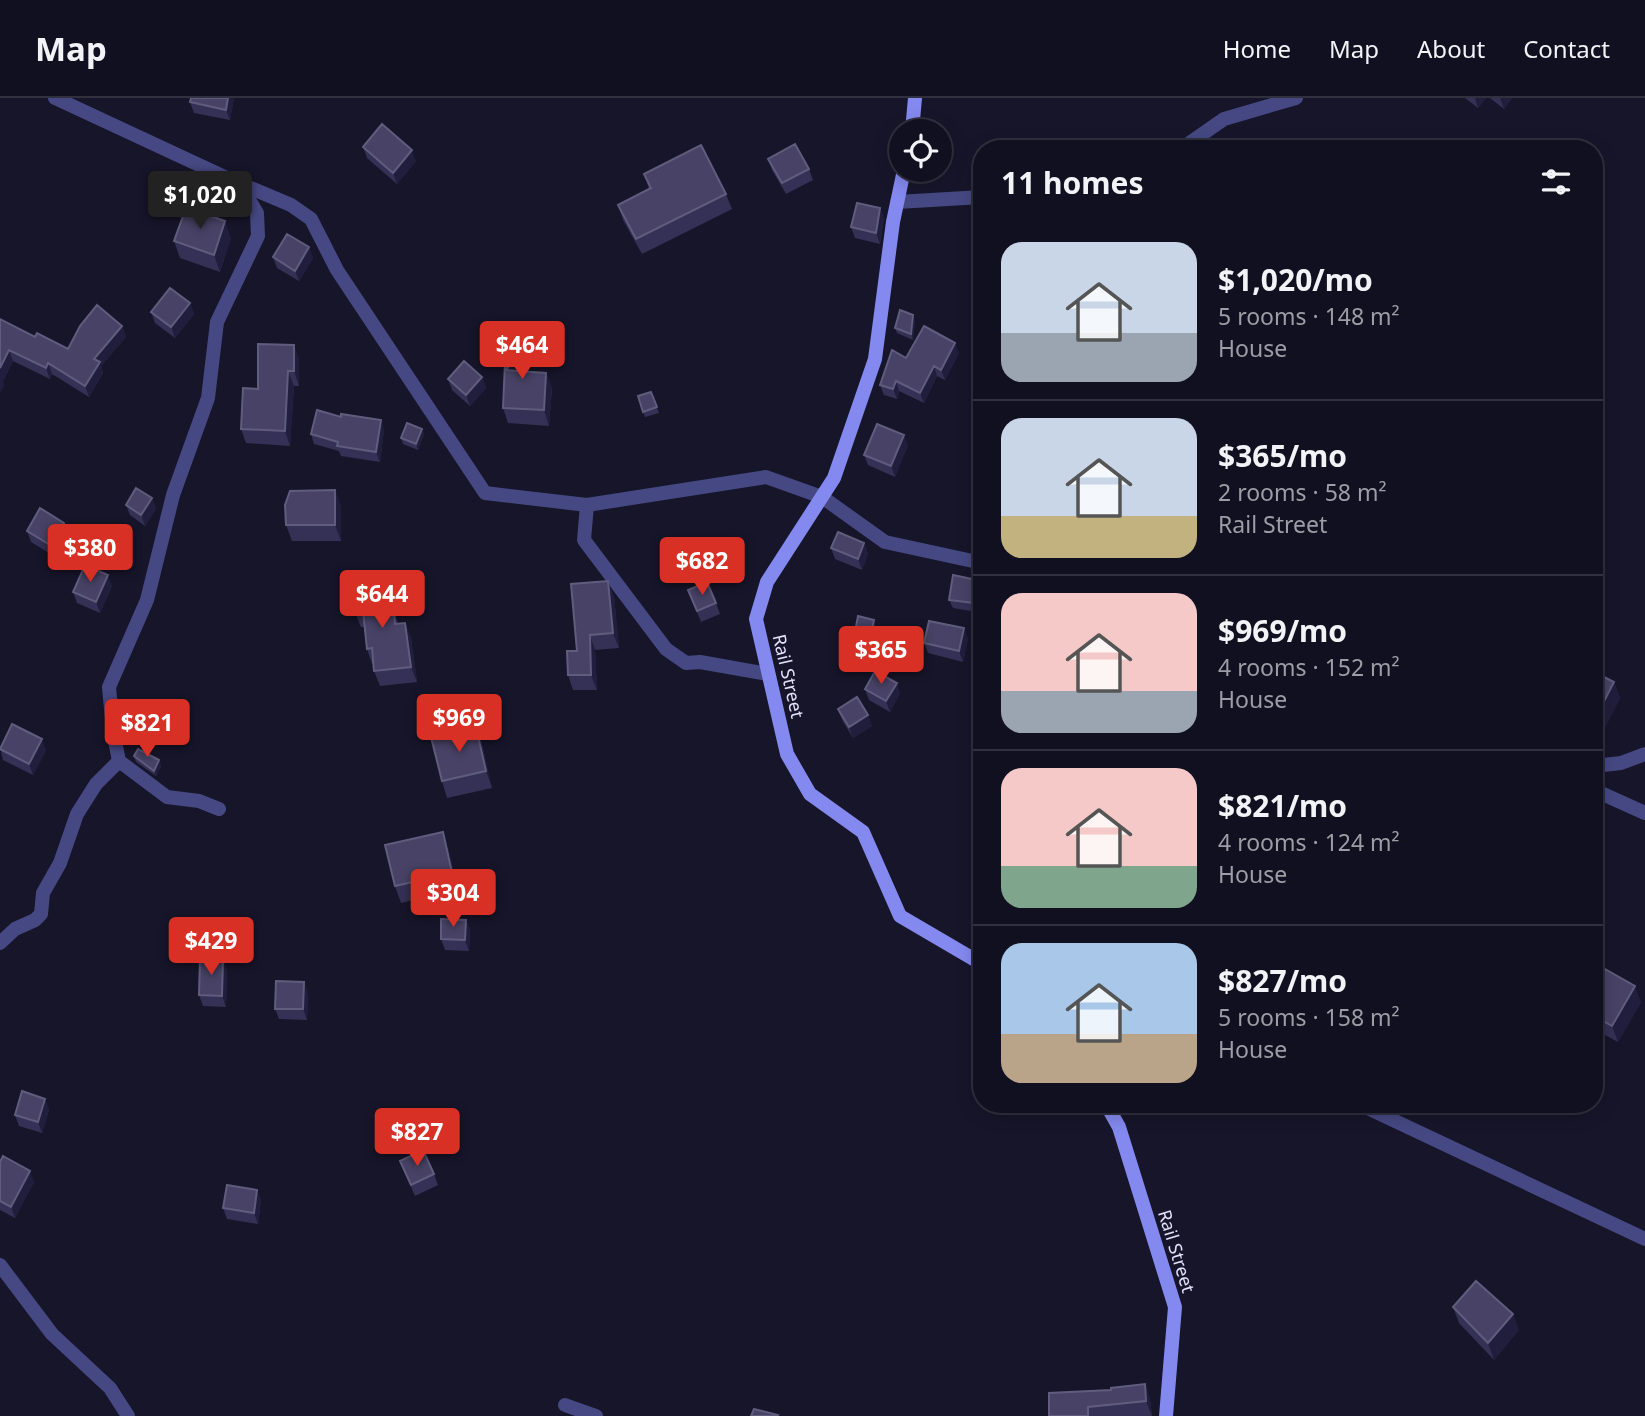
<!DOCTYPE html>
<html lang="en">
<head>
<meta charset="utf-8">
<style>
  :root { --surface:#111020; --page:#1a1929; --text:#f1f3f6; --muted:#9c9da5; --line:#30303e; --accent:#d93025 }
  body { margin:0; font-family:"Noto Sans",sans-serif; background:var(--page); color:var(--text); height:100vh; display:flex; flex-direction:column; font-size:26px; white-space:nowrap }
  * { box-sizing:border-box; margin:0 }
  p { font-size:23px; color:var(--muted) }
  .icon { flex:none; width:38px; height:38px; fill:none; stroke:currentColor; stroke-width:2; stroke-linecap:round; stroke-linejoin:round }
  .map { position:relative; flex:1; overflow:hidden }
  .side { position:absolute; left:973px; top:42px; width:630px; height:973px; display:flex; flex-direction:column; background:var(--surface); border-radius:28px; box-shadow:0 4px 18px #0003,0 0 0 2px var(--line) }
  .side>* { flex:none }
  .tools { position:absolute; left:889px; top:21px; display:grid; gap:14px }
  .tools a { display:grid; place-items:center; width:63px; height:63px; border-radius:50%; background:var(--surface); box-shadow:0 4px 18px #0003,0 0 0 2px var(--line); font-size:35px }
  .price { position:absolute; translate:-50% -60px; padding:0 16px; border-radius:7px; background:var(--accent); color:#fff; font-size:23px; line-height:46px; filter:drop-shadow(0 2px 4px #0008) }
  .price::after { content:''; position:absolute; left:50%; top:42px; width:21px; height:16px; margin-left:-10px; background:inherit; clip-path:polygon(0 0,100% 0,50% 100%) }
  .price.current { background:#222; color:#fff }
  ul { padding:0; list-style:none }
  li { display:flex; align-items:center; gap:21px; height:175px; padding:0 28px }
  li+li { border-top:2px solid var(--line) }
  li span { display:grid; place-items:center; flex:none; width:196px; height:140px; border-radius:21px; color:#555 }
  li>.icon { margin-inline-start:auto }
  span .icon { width:84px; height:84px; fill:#fffc; stroke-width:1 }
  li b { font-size:30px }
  h2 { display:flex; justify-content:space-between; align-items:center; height:84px; padding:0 28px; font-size:30px }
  header { display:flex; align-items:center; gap:42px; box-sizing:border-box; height:98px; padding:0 35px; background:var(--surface); border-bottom:2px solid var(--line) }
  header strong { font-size:33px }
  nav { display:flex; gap:38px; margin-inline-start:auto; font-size:24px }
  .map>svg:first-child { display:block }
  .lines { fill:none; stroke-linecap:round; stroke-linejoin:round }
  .street { stroke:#464883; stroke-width:14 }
  .secondary { stroke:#8489ef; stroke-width:14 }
  .wall { fill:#353055 }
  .shaded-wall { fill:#211d3c }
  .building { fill:#484366; stroke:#605c7e; stroke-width:2 }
  .labels { text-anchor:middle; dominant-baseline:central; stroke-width:5; stroke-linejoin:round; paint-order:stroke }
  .street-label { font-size:18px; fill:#e2e1fb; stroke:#17152a }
</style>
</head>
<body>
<header>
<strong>Map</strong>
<nav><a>Home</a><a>Map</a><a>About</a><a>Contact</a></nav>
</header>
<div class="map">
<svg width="1645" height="1318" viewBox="0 0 1645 1318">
  <rect width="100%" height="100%" fill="#17152a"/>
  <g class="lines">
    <path class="street" d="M55,0L227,80L245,95L257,115L258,138L217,224L208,300L173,397L147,502L109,589L113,633L119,663L167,699L199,703L219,711
      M1181,51L1224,21L1296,0
      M227,80L291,107L311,121L337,172L485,395L587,407L766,379L822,399L885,444L982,465
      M897,104L982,99
      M587,407L584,442L666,551L686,565L700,564L768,576
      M1594,668L1621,665L1645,656
      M1594,692L1645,715
      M0,845L15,831L35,822L41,816L43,795L60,765L77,716L96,686L119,663
      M1359,1006L1645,1141
      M0,1167L52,1236L110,1290L128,1318
      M565,1307L596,1318"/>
    <path class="secondary" d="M912,33L915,0
      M904,72L893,124L875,261L834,380L767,484L756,521L787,656L810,696L863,734L900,818L982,866
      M1106,1006L1119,1029L1175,1209L1166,1318"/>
  </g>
  <path class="wall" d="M191,0H234L230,22L194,15L190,4Z
    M1465,0H1486L1478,10Z
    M1490,0H1512L1504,11Z
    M363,49L416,63L397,86L367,60Z
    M768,61L809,71L813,82L786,96L772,72Z
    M644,76L726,96L732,111L642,156L623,122L618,107L649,91Z
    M880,110L884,121L880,146L855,140L851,129Z
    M231,140L220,174L180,160L174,143Z
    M309,149L313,160L299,183L277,170L273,159Z
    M190,205L194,216L175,240L155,225L151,214Z
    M0,221L35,239L68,251L122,228L126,239L101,268L103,275L89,299L52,276L50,281L13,263L3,283L4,288L0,294Z
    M915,223L913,242L897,235L895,230Z
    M527,245L532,260L523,273L546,275L552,290L549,328L508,325L503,310Z
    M959,255L945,282L937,278L924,305L899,293L897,301L884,297L880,287L906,260Z
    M299,261V288H294L290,348L246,345L241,331L258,291Z
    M482,279L486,290L470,308L452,292L448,281Z
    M651,294L659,315L645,319L643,314Z
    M384,331L380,364L341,358L339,353L314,346L311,336Z
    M422,331L424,336L418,352L403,346L401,340Z
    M908,347L895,379L868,367L864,357Z
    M335,392L341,409V443H292L286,427Z
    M152,400L156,411L145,428L130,417L126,407Z
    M64,425L68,436L54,458L31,444L27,433Z
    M864,445L868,456L862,472L835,461L831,450Z
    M982,483V515L953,510L949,502Z
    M383,487L388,502L389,515L394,514L398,525H405L411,540L417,584L380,588L374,573L373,565L372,566L367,551L364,529H361L355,514Z
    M112,488L100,515L77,505L73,494Z
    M688,492L716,505L720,516L701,524Z
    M614,498L619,550L595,552L597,592H573L568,577L577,553Z
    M968,541L963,564L928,555L924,545Z
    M1594,574L1614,584L1620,600L1604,631L1594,626Z
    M865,591L900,595L890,614L869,602Z
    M838,611L868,617L872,628L853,640L842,622Z
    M476,629L482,646L492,690L447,700L442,683Z
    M0,649L46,652L33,677L3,662Z
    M134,658L159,662L161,668L156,678L136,664Z
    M448,750L458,792L401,805L395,788Z
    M466,822L470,833L469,853L445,852L441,841Z
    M227,872L226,909L203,908L199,897Z
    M1594,890L1641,904L1618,944L1594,931Z
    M308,895L307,922L279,921L275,911Z
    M45,1001L49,1012L42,1035L19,1028L15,1017Z
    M400,1063L434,1076L438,1087L415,1098Z
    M0,1064L34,1084L15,1120L0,1112Z
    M257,1092L261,1103L258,1126L227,1121L223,1110Z
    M1453,1209L1519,1232L1494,1262L1459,1225Z
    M1145,1286L1150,1301L1152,1318H1049L1111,1292Z"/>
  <path class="shaded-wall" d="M228,0H234L230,22L226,12Z
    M1475,0H1486L1478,10Z
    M1500,0H1512L1504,11Z
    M412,52L416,63L397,86L393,75Z
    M880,110L884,121L880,146L876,135Z
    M225,123L231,140L220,174L214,157Z
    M309,149L313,160L299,183L295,173Z
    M190,205L194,216L175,240L171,229Z
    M913,217L915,223L913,242L911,236Z
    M122,228L126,239L101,268L103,275L89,299L85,288L94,261Z
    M527,245L532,260L512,287L506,272Z
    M955,245L959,255L945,282L941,272Z
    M294,247L299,261V288L294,273Z
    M9,252L13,263L3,283L4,288L0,294V270Z
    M48,265L52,276L50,281L46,270Z
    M934,268L937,278L924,305L920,295Z
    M288,273L294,288L290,348L285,333Z
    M546,275L552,290L549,328L544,312Z
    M482,279L486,290L470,308L466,297Z
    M896,283L899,293L897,301L893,291Z
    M381,322L384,331L380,364L376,354Z
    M422,331L424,336L418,352L416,346Z
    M904,337L908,347L895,379L891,368Z
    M335,392L341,409V443L335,427Z
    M152,400L156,411L145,428L141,417Z
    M64,425L68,436L54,458L50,447Z
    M864,445L868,456L862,472L858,461Z
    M108,477L112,488L100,515L96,504Z
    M608,483L614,498L619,550L613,535Z
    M383,487L388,502L391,530L385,515Z
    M874,522L877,531L868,573L865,563Z
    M405,525L411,540L417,584L411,569Z
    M964,530L968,541L963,564L959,553Z
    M590,537L595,552L597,592L591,577Z
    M1614,584L1620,600L1604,631L1598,615Z
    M897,585L900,595L890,614L886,603Z
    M868,617L872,628L853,640L849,629Z
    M476,629L482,646L492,690L486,673Z
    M42,641L46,652L33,677L29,666Z
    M159,662L161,668L156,678L154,673Z
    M443,734L448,750L458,792L452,775Z
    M466,822L470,833L469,853L465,842Z
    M223,861L227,872L226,909L222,898Z
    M304,884L308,895L307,922L303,911Z
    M1635,888L1641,904L1618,944L1612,928Z
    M45,1001L49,1012L42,1035L38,1024Z
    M30,1073L34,1084L15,1120L11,1109Z
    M257,1092L261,1103L258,1126L254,1115Z
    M1513,1216L1519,1232L1494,1262L1488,1245Z
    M1145,1286L1150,1301L1152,1318L1146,1303Z"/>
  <path class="building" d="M191,0H228L226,12L190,4Z
    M382,26L412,52L393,75L363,49Z
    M795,46L809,71L782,85L768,61Z
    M701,47L726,96L636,141L618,107L651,90L644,76Z
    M857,105L880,110L876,135L851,129Z
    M186,110L225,123L214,157L174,143Z
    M287,136L309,149L295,173L273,159Z
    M170,190L190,205L171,229L151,214Z
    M97,207L122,228L94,261L100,264L85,288L48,265L46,270L9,252L0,270V221L35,239L37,235L68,251L80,228Z
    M900,212L913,217L911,236L895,230Z
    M924,228L955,245L941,272L934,268L920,295L896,283L893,291L880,287L892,252L906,260Z
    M513,234L527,245L506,272L546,275L544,312L503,310L506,242Z
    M258,246L294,247V273H288L285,333L241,331L243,290L258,291Z
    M464,263L482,279L466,297L448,281Z
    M651,294L657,309L643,314L638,298Z
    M317,312L341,319V316L381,322L376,354L337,348L338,344L311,336Z
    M407,325L422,331L416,346L401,340Z
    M877,326L904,337L891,368L864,357Z
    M136,390L152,400L141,417L126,407Z
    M335,392V427H286L285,407L290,393Z
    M40,410L64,425L50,447L27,433Z
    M838,434L864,445L858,461L831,450Z
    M85,467L108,477L96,504L73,494Z
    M953,477L982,483V506L949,502Z
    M608,483L613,535L590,537L591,577H568L567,553H577L571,486Z
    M707,484L716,505L697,513L688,492Z
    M383,487L385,515L394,514L395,526L405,525L411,569L374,573L372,550L367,551L363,513L355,514L353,490Z
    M858,518L874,522L865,563L854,539Z
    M929,523L964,530L959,553L924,545Z
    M875,573L897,585L886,603L865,591Z
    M1594,574L1614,584L1598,615L1594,612Z
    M857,599L868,617L849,629L838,611Z
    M12,626L42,641L29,666L0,651Z
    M476,629L486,673L442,683L431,639Z
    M138,651L159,662L154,673L134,658Z
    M443,734L452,775L395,788L385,747Z
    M441,821L466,822L465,842L441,841Z
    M200,860L223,861L222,898L199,897Z
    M1605,871L1635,888L1612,928L1594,918V890Z
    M276,883L304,884L303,911H275Z
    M22,993L45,1001L38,1024L15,1017Z
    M423,1052L434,1076L411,1087L400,1063Z
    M3,1058L30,1073L11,1109L0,1103V1064Z
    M227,1087L257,1092L254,1115L223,1110Z
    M1476,1183L1513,1216L1488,1245L1453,1209Z
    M1145,1286L1146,1303L1088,1309V1318H1049V1295L1111,1292V1290Z
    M754,1311L778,1317L777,1318H751Z"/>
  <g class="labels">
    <g class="street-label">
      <text transform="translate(789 578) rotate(77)">Rail Street</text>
      <text transform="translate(1177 1153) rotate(73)">Rail Street</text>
    </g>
  </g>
</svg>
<div class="tools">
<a><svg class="icon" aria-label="locate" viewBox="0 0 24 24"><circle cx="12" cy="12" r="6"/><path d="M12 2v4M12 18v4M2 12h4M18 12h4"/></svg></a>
</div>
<b class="price current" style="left:200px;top:133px">$1,020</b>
<b class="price" style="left:522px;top:283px">$464</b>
<b class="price" style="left:90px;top:486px">$380</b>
<b class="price" style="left:702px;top:499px">$682</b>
<b class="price" style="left:382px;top:532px">$644</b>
<b class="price" style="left:881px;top:588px">$365</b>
<b class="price" style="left:459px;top:656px">$969</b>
<b class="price" style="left:147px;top:661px">$821</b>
<b class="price" style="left:453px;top:831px">$304</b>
<b class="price" style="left:211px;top:879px">$429</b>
<b class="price" style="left:417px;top:1070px">$827</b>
<section class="side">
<h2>11 homes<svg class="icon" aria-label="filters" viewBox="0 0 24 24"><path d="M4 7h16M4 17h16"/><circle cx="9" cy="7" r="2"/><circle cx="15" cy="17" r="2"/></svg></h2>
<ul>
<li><span style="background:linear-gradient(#c9d6e8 65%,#9aa5b1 0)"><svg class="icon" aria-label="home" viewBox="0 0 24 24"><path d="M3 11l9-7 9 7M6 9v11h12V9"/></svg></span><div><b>$1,020/mo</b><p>5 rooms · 148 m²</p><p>House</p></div></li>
<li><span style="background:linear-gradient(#c9d6e8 70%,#c2b280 0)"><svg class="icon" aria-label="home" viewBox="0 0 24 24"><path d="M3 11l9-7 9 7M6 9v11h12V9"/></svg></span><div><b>$365/mo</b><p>2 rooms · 58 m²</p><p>Rail Street</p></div></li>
<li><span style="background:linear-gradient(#f6c9c9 70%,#9aa5b1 0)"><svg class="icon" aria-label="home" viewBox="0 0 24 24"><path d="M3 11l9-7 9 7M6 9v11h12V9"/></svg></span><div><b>$969/mo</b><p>4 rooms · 152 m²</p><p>House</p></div></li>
<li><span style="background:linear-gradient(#f6c9c9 70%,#7fa58c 0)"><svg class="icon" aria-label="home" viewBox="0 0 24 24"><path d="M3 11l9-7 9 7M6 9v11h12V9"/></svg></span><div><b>$821/mo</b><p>4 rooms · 124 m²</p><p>House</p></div></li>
<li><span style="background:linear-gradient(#a9c7e8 65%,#b9a48a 0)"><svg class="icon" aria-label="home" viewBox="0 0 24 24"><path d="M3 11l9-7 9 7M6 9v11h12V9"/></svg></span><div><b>$827/mo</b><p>5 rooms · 158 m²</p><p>House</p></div></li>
</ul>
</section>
</div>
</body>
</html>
